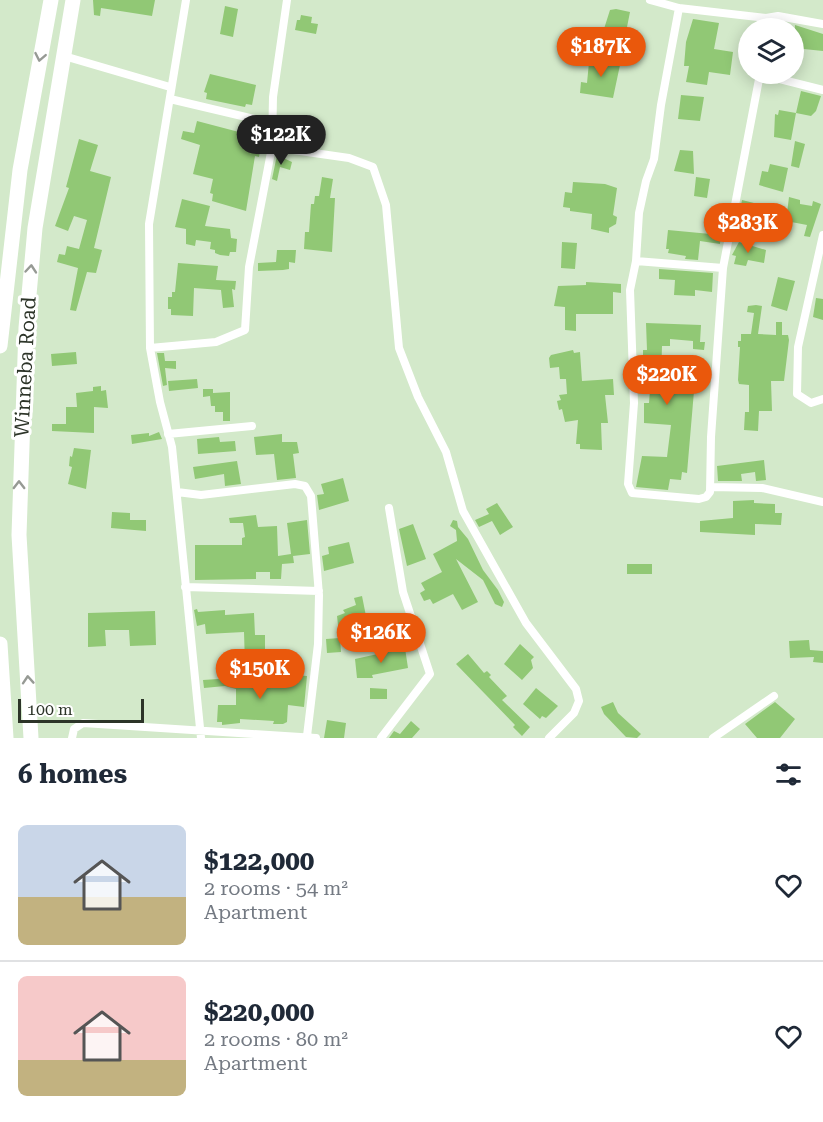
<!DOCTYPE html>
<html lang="en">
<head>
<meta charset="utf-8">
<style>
  :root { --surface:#fff; --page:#f2f2f3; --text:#1f2937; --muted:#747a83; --line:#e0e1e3; --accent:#ea580c }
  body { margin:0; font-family:"Roboto Serif",serif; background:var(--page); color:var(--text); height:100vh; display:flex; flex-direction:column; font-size:22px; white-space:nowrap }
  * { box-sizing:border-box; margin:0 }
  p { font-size:20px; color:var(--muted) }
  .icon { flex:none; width:33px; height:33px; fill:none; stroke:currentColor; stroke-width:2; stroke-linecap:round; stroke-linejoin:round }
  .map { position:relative; height:738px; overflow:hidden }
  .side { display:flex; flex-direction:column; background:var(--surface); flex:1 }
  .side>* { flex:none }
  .fabs { position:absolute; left:738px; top:18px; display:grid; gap:12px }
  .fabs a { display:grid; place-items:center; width:66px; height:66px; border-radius:50%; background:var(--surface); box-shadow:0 3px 15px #0003; font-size:30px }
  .scale { position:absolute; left:18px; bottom:15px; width:126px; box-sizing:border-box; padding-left:6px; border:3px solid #2c3428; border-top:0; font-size:16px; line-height:21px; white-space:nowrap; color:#2c3428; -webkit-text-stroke:4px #fff; paint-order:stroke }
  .price { position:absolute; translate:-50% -51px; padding:0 14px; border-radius:21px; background:var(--accent); color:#fff; font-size:20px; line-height:39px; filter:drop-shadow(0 2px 3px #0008) }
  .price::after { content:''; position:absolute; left:50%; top:36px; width:18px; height:14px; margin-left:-9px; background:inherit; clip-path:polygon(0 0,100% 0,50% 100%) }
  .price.active { background:#222; color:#fff }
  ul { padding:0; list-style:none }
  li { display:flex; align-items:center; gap:18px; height:150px; padding:0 18px }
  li+li { border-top:2px solid var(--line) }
  li span { display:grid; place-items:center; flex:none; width:168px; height:120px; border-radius:9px; color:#555 }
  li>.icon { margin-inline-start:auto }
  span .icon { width:72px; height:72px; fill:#fffc; stroke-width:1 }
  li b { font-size:26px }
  h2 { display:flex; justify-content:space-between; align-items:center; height:72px; padding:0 18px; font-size:26px }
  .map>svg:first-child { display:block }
  .building { fill:#91c875 }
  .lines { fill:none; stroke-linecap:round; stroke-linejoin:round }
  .street { stroke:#fff; stroke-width:8 }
  .highway { stroke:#fff; stroke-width:15 }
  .oneway { stroke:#969a94 }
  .labels { text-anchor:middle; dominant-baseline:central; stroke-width:6; stroke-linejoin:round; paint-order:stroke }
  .street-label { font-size:20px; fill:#2c3428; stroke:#fff }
</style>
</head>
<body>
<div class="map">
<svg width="823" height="738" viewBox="0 0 823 738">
  <rect width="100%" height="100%" fill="#d3e9ca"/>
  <path class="building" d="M93,0H155L152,16L101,8L100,16L94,15Z
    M225,6L238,9L233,37L220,34Z
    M616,9L630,12L626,32L622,31L620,39L603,32L610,10Z
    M301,15L312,17L311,23L318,24L316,34L295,30L297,20H300Z
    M693,19L719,23L714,49L733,52L730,75L709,72L707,85L686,82L689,66H684L686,42Z
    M795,25L823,34V51L794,48Z
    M590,52L598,53L597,60L620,65L613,98L580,93L581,82L587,83Z
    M210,74L256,85L252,105L246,104L245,107L206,99L207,93L204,92Z
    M801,91L821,96L816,111L811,116L796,113Z
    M681,95L704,97L700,121L678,119Z
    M779,110L796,113L791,140L774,137L775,114L778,115Z
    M197,121L262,138L259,157L255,156L246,211L212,201L213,194L210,193L213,179L193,174L200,145L181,139L183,131L194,133Z
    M79,139L98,145L90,171L111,177L94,248L102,250L96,273L87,272L76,311L70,310L78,268L57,262L59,254L65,255L67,246L79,249L87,220L74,216L68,231L55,226L69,188L66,187Z
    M795,141L805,144L799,168L791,166Z
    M680,150L693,151L694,174L674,171Z
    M277,155L292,162L290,170L280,167L277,181L272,179Z
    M770,164L788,168L783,192L759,185L762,171L768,172Z
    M322,177L333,179L330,198H335L332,252L304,249L305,232H309L311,204H314L315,196H319Z
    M696,177L710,179L707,198L694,196Z
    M573,182L605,184L617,188L613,215L617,217L616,224L609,228V233L591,229L592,214L570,211V208L563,207L565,192L572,193Z
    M789,197L800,200V204L812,206L813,201L821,204L810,237L804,236L807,225L786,221Z
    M182,199L210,206L205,226L230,229L231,238L237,239L236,252H230L229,256L220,255L215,253V250L210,249L211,242L196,240L195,246L186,244V229L175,227Z
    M742,200L754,203L753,210L748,209L743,234L736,232Z
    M668,230L721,235L720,244L700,241L698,260L685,259L686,256L668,253L669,249H666Z
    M562,242L577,243L575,269L561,268Z
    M739,242L766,250L764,263L748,260L746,266L734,264L736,256L732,255Z
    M277,250H296L295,263L289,262V269L283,270L258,271V263L276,262Z
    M178,263L218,266L216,280L236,281L235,290L232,289L234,307L223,308L221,290L194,288L193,316L171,315V309H168V297H172V292H175Z
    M659,269L713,273L712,292L695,290V296L674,295L675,280L659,279Z
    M778,277L795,281L787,311L771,306Z
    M586,282L621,284V293L613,292V314H576V331L565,330V307L554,306L558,286L586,285Z
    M816,298L823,299V320L813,317Z
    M756,305L762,306L758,334L776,335V322H782V335H788L789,340L784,381H771L772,411H759L758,431L744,430L745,412H749V385L739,384L738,380L740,347H738V341H741V334H751L754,313L747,312L748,306Z
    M646,323L701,325L700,342H705L704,350L693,349V341L670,339V346H662L661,378H668V388L694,391L687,473L682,472L681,480L670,479L668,490L636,487L642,456L667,457L671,425L644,423V403H649L650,390H644L643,370V350H647Z
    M573,350L574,353L580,352L582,381L613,379L614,395H605L608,423H601L602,450L580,449V444H576L578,420L565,422L562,409L559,410L557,401L561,400L559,395L567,394L566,379H560L559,367L550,368L549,358L551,355Z
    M76,352L77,364L52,366L51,354Z
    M157,353H164L165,361H176V369L165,368L167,385L163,386Z
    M197,379L198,388L169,391L168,381Z
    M101,386V391L106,390L108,408L94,407V433L52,431V424H66V407H77L76,393L93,391V387Z
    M203,389H213V393L230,392V421H223V412H215V406H211L210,396L203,397Z
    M159,432L162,439L132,444L131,435L149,433V436Z
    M282,434V442H297L299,453L293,454L296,478L277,480L274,454L256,455L254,437Z
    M219,437L220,442L235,441L236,451L198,454L197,439Z
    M74,448L91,450L86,489L68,484L72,467L69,466L70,456L72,457Z
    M764,460L766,480L756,481L755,472L741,474L742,481H718L717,466Z
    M237,461L241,484L225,486L224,474L195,479L193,467Z
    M343,478L349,501L319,510L317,495L324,494L321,484Z
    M754,500V503L775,504V513H782L781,525L755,524V535L700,532V521L733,518V501Z
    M497,503L513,527L500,535L492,521L479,527L475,520L489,514L486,509Z
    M112,512L130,513V520H146V531L111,528Z
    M256,515L258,527L277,526L278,556L291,554L287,523L307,520L310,554L293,556L294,563L282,564L281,579H270V572H256V579L195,580V545H242V538L245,537L243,523H230L229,518Z
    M453,520L457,521L458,527L468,539L483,570L498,590L504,602L502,607L495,604L483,580L456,559L478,602L462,610L453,594L433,604L430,599L424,601L420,593L425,590L421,583L442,572L433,554L457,541L456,530L450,526Z
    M413,524L426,559L407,566L399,529Z
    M349,542L354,563L324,571L322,556L329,554L328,547Z
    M627,564H652V574H627Z
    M362,596L366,616L354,619L357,628L339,634L337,616L345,613L343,610L356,605L354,598Z
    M197,609L198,612L225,610V615L254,613L255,635H265V665H245L244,632L206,634L205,624L197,626L194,610Z
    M155,611L156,645L130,646L129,630H105L106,646L88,647V613Z
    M340,638L341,652L327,653L326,639Z
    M809,640L810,650L823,651V663L813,662L814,657L790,658L789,641Z
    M520,644L534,657L531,660L533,668L522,680L504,664Z
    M405,648L408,668L372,675L373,678H357L355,659Z
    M468,654L484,673L487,671L491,675L489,677L507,696L502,700L530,727L522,736L513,727L515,725L456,664Z
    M294,675L307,676L304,707L288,705L287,722L283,724H273L274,721L240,719V723L222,725V722H217L218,705H236V689L225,686L204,688L203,680L218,679L271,684L272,681L294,684Z
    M370,688L387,689V699H370Z
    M536,688L558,706L546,718L542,716L540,719L523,704Z
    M613,702L618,713L641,734L637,738L626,737L604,714L601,707Z
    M775,702L795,719L780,738H757L745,724Z
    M327,720L346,723L344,738H324Z
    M411,721L420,729L412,738H389L394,731L400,734Z"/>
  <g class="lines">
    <path class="street" d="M186,0L149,224L150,348L160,402L172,447L201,738
      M650,0L679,8L766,18L778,16L823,24
      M64,56L170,87
      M760,74L823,90
      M170,99L271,123
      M272,147L349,158L373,167L386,205L399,348L418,397L446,452L463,511L526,623L576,689L579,701L574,713L549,738
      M823,235L798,347L797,394L811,403L823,399
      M636,261L639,213L646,181L654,159L661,105L679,8
      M723,268L636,261L630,290L634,403L628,484L632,493L699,499L706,497L710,492L711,437L723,268L760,74
      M150,348L216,342L245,330L249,267L272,147L273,97L287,0
      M168,434L252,426
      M711,487L762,488L823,502
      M177,492L201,495L295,484L305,486L311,496L319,595L318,644L307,736
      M185,587L319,591
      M72,738L74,729L83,723L316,738
      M381,738L430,674L403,592L389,508
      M713,738L774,696"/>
    <path class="highway" d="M0,346L20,170L51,0
      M0,644L6,738
      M31,738L19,535L26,328L35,228L73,0"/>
  </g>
  <defs><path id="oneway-chevron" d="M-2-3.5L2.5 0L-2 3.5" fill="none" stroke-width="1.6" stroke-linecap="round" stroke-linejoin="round" transform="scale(1.5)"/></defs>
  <g class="oneway">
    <use href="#oneway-chevron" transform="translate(40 57) rotate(101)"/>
    <use href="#oneway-chevron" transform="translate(31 269) rotate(-85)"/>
    <use href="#oneway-chevron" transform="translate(19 485) rotate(-90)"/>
    <use href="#oneway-chevron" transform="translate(28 680) rotate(-94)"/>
  </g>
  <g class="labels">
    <g class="street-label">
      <text transform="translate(25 367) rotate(-87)">Winneba Road</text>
    </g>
  </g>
</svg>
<div class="fabs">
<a><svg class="icon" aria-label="layers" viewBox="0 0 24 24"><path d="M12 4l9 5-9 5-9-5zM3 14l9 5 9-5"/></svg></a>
</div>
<div class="scale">100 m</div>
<b class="price" style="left:601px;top:78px">$187K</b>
<b class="price active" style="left:281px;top:166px">$122K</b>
<b class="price" style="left:748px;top:254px">$283K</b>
<b class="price" style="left:667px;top:406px">$220K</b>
<b class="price" style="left:381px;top:664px">$126K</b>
<b class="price" style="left:260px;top:700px">$150K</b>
</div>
<section class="side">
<h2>6 homes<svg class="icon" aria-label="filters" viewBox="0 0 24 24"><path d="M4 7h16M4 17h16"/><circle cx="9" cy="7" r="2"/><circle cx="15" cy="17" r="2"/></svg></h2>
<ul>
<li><span style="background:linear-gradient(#c9d6e8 60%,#c2b280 0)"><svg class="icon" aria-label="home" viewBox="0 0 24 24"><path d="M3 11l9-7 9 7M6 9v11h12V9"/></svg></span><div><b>$122,000</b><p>2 rooms · 54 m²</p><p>Apartment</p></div><svg class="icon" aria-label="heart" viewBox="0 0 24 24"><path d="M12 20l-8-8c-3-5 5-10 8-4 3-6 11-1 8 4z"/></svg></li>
<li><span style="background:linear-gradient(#f6c9c9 70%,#c2b280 0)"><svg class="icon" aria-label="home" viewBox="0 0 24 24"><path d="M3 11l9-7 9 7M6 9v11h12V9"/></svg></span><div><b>$220,000</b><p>2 rooms · 80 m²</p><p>Apartment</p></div><svg class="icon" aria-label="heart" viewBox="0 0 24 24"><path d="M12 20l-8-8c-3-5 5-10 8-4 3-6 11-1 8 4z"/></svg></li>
</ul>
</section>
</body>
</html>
